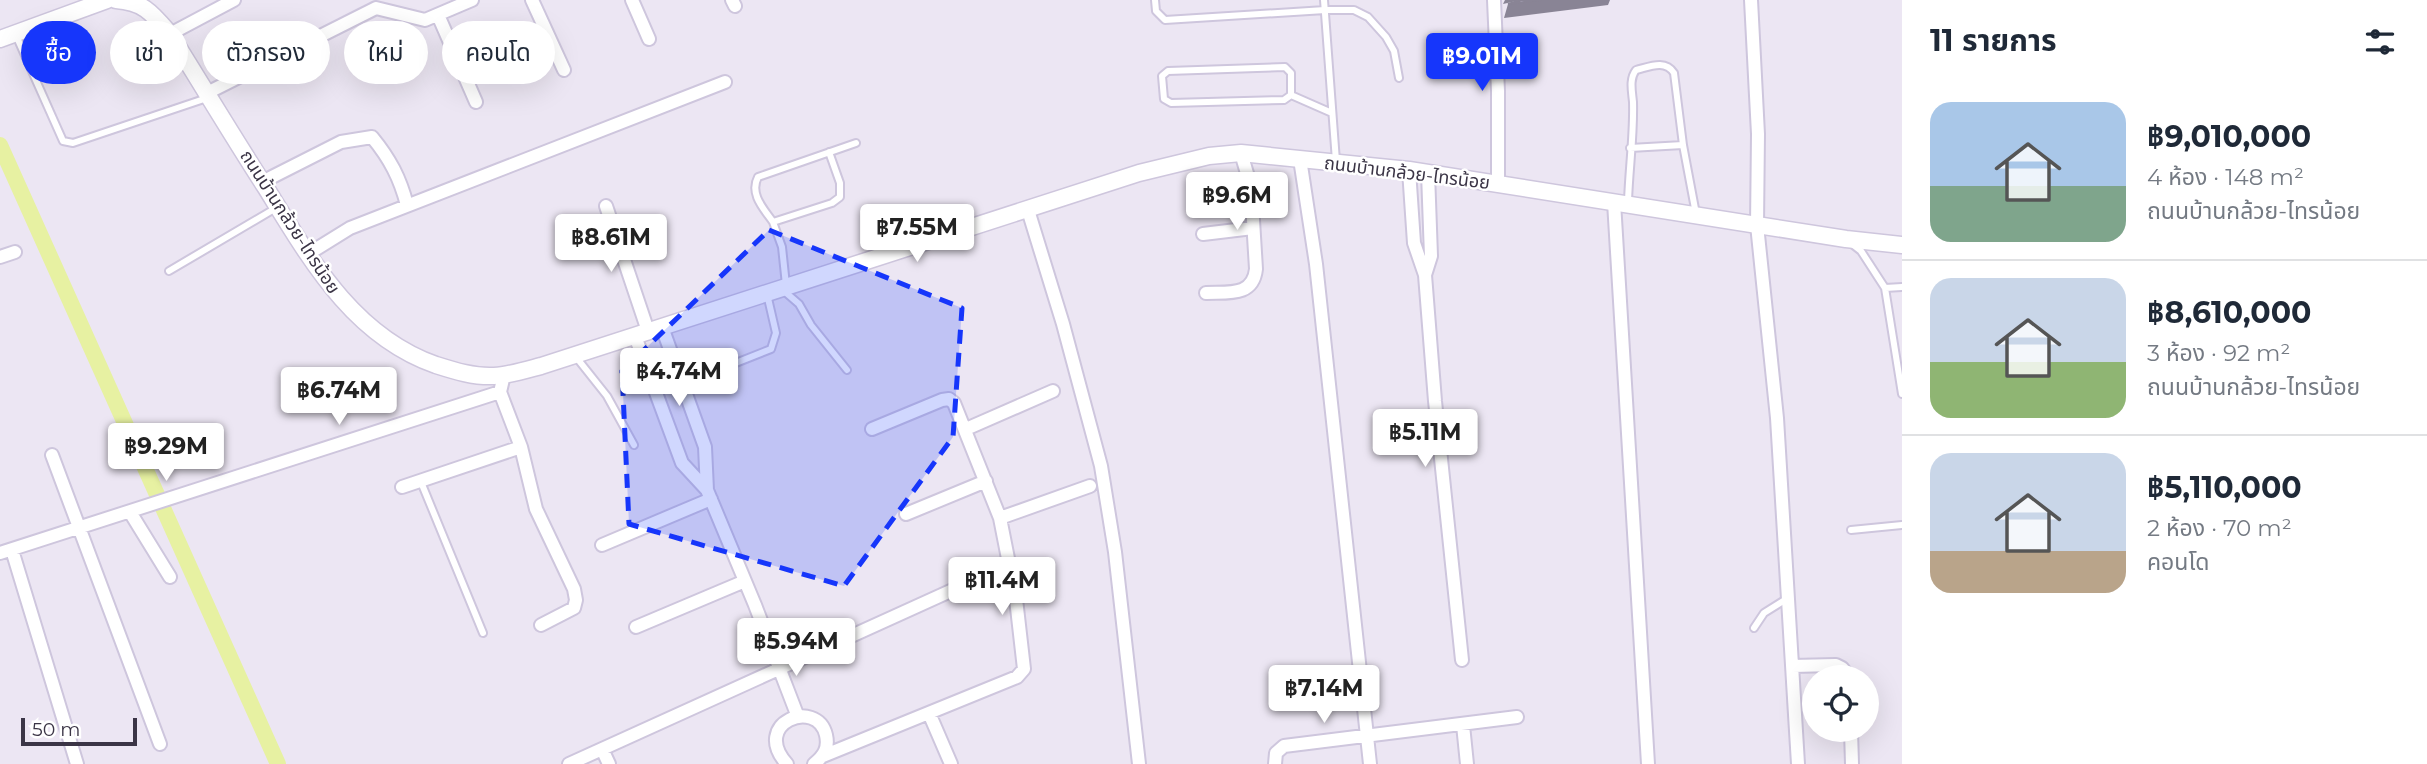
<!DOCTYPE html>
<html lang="th">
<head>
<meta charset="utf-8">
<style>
  :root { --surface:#fff; --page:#f6f6f7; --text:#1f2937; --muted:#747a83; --line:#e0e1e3; --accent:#1636fb }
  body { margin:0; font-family:Montserrat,"Noto Sans Thai",sans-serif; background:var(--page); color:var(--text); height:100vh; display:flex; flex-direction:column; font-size:26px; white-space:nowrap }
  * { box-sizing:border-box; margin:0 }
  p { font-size:23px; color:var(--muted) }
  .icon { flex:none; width:38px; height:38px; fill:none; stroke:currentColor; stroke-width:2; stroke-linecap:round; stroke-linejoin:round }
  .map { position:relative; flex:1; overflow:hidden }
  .panel { display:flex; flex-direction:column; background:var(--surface); width:525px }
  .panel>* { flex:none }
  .top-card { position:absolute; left:21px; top:21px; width:665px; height:63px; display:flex; gap:14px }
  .tools { position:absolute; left:1802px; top:665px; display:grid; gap:14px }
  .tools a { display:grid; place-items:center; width:77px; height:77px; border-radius:50%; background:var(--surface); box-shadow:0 7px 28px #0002; font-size:35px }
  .scale { position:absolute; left:21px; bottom:18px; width:116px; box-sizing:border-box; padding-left:7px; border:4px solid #3b3546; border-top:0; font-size:19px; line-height:24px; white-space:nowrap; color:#3b3546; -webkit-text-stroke:5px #fff; paint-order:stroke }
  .price { position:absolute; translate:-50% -60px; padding:0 16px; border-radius:7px; background:#fff; color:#222; font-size:23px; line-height:46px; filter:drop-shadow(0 2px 4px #0008) }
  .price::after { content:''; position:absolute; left:50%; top:42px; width:21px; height:16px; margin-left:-10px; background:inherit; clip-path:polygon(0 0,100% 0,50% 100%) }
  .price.active { background:var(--accent); color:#fff }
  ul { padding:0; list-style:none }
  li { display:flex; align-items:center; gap:21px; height:175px; padding:0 28px }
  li+li { border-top:2px solid var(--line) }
  li span { display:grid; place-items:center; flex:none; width:196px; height:140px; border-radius:21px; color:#555 }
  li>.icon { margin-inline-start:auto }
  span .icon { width:84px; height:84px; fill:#fffc; stroke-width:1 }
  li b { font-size:30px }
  h2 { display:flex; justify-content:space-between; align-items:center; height:84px; padding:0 28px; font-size:30px }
  .tag { padding:0 24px; border-radius:32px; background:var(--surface); box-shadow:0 7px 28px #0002; font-size:24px; line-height:63px }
  .tag.active { background:var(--accent); color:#fff }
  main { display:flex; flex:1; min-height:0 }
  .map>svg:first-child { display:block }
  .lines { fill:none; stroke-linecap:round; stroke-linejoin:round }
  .canal { stroke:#e7f1a2; stroke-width:16 }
  .service-casing { stroke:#cec6dd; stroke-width:10 }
  .minor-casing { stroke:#cec6dd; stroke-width:16 }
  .tertiary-casing { stroke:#cec6dd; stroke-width:19 }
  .service { stroke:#fff; stroke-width:6 }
  .minor { stroke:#fff; stroke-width:12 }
  .tertiary { stroke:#fff; stroke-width:16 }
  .shaded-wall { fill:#898495 }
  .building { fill:#c4bcd5; stroke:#898495; stroke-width:2 }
  .marked { fill:#1636fb; fill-opacity:0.2; stroke:#1636fb; stroke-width:5; stroke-dasharray:14 9; stroke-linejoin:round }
  .labels { text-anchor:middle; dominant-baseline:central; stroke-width:5; stroke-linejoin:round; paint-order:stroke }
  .street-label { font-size:18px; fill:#3b3546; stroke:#fff }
</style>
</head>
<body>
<main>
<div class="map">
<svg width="1902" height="764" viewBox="0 0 1902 764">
  <rect width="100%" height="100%" fill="#ece6f3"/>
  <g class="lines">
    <path class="canal" d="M0,145L278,764"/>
    <g class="service-casing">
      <path id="service" d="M1155,0L1156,11L1165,20L1325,10H1354L1368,17L1386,37L1394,51L1399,78
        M1324,0L1336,161
        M15,33L63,141L73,143L207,98
        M1285,67L1291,73V95L1284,100L1171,103L1164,99L1162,76L1168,71Z
        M1291,95L1332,113
        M1630,148L1683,145
        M1628,202C1629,169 1634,135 1633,102C1632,91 1629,79 1636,70C1649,67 1665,59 1674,73L1683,145L1696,214
        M773,222C764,209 749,194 758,177L856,143
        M1852,244L1861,251L1885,288L1902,394
        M169,271L276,208
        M786,285L782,247L773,222L832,203L840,197V183L829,152
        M1885,288L1902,287
        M784,291L799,304L811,325L847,370
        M576,357L607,396L634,445
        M708,374L771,349L776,333L767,294
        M421,482L483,633
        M1851,530L1902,525
        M1754,628L1764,613L1788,598"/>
    </g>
    <g class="minor-casing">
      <path id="minor" d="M532,0L564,70
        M632,0L649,39
        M732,0L735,6
        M1494,0L1498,91V184
        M1751,0L1758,134L1757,225L1777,418L1798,764
        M438,15L476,102
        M170,34L234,0
        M207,93L376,8L425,20L472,0
        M1300,159L1316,264L1370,764
        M1409,170L1414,243L1425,275L1435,401L1462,660
        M262,182L341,142L372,137C390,159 400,178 407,205
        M1614,202L1648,764
        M606,206L648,331
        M1028,210L1063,324L1101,466L1115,552L1139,764
        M1203,234L1253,228
        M308,254L350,228L725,82
        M0,257L15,252
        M1425,275L1431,256L1428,173
        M1206,293C1228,292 1253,297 1256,269L1251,187L1241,153
        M662,327L705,447L707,490L755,605L798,717
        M635,336L682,463L707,490
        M504,375L500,392L521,447L536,509L574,589L576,600L574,608L541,625
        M966,429L1053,391
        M52,455L160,744
        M402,487L521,447
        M130,512L170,577
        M906,514L986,481
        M1000,518L1090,486
        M602,545L711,499
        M12,550L77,764
        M0,553L500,392
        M636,627L745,581
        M1792,666L1836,665L1842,668L1849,677
        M929,713L951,764
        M1463,725L1467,764
        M1851,730L1852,764
        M602,749L609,764
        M823,756L1017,677L1024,669L1016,599L1000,518L954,403L949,399L942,400L872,429
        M569,764L1010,564
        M787,764C750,723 817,697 826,735C829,748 824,756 814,764
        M1275,764L1276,753L1284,746L1517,717"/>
    </g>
    <g class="tertiary-casing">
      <path id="tertiary" d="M116,0C144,2 152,13 170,34C202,85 233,137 266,188C310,259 353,336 436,365C455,371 474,377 494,376C510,375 526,370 541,366L1139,173L1209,156L1241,153L1409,170L1846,239L1902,245
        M0,39L107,0"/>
    </g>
    <use href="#service" class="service"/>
    <use href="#minor" class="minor"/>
    <use href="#tertiary" class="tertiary"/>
  </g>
  <path class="shaded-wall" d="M1505,0H1521L1503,4Z
    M1541,0H1610L1608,5L1504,18L1508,4Z"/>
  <path class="building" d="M1521,0H1541L1508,4Z"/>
  <path class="marked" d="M769,230L962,308L953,437L844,586L629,524L622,371Z"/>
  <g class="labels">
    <g class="street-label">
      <text transform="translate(1407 173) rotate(7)">ถนนบ้านกล้วย-ไทรน้อย</text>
      <text transform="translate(290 222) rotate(57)">ถนนบ้านกล้วย-ไทรน้อย</text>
    </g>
  </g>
</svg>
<div class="tools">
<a><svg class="icon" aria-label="locate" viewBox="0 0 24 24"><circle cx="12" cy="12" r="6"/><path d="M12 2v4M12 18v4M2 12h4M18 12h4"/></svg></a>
</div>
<div class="scale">50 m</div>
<b class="price active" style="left:1482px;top:93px">฿9.01M</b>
<b class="price" style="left:1237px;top:232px">฿9.6M</b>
<b class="price" style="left:917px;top:264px">฿7.55M</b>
<b class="price" style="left:611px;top:274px">฿8.61M</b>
<b class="price" style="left:679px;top:408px">฿4.74M</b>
<b class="price" style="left:339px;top:427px">฿6.74M</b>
<b class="price" style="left:1425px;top:469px">฿5.11M</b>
<b class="price" style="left:166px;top:483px">฿9.29M</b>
<b class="price" style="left:1002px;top:617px">฿11.4M</b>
<b class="price" style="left:796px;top:678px">฿5.94M</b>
<b class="price" style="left:1324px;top:725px">฿7.14M</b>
<div class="top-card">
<a class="tag active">ซื้อ</a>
<a class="tag">เช่า</a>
<a class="tag">ตัวกรอง</a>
<a class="tag">ใหม่</a>
<a class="tag">คอนโด</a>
</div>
</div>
<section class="panel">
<h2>11 รายการ<svg class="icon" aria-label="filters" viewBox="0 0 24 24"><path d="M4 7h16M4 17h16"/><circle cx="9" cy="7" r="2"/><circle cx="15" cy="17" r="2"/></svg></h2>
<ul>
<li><span style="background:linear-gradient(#a9c7e8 60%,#7fa58c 0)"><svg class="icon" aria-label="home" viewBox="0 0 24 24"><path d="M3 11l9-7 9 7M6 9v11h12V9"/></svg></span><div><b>฿9,010,000</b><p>4 ห้อง · 148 m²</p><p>ถนนบ้านกล้วย-ไทรน้อย</p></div></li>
<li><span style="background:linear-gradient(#c9d6e8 60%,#8fb573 0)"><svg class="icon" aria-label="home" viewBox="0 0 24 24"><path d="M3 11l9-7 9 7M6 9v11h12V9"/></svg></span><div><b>฿8,610,000</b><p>3 ห้อง · 92 m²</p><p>ถนนบ้านกล้วย-ไทรน้อย</p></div></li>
<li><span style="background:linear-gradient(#c9d6e8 70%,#b9a48a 0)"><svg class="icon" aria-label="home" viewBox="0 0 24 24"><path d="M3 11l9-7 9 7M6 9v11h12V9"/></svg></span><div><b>฿5,110,000</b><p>2 ห้อง · 70 m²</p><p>คอนโด</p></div></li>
</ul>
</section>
</main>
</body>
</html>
